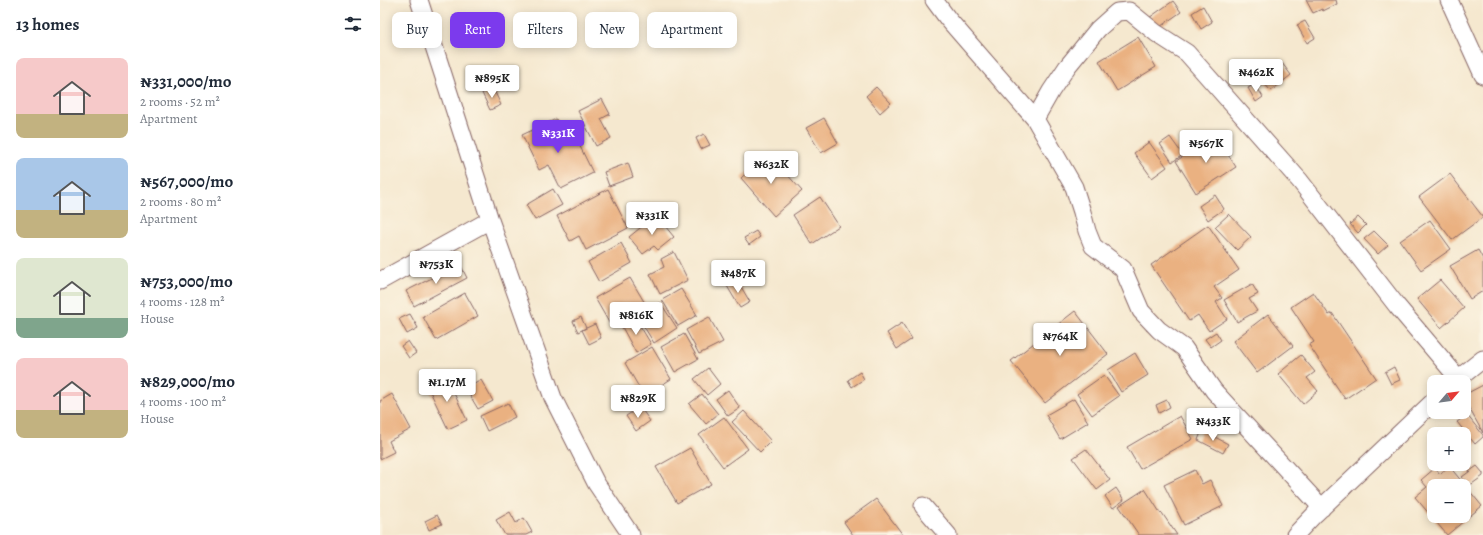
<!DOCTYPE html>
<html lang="en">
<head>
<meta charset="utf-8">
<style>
  :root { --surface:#fff; --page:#f6f6f7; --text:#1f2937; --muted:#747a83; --accent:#7c3aed }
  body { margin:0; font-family:Alegreya,serif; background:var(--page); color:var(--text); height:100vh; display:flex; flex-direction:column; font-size:15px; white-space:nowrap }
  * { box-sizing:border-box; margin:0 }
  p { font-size:13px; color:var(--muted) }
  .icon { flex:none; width:22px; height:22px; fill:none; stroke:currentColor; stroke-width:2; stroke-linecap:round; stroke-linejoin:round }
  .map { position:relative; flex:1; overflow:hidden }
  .drawer { display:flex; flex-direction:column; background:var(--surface); width:380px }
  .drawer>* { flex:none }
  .top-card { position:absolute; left:12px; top:12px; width:380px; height:36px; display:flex; gap:8px }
  .needle { width:26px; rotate:62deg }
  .fabs { position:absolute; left:1047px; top:375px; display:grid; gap:8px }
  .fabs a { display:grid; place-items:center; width:44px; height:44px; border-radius:8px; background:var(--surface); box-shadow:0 2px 10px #0003; font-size:20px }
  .price { position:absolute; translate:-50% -34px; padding:0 9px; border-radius:4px; background:#fff; color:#222; font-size:13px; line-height:26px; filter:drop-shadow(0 1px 2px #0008) }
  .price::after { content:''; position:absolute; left:50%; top:24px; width:12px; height:9px; margin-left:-6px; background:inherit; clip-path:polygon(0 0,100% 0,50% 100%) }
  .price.selected { background:var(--accent); color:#fff }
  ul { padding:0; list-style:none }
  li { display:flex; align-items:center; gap:12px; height:100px; padding:0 16px }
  li span { display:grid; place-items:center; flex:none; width:112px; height:80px; border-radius:8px; color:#555 }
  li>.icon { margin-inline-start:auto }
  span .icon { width:48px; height:48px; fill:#fffc; stroke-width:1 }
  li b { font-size:17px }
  h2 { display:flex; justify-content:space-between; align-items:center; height:48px; padding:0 16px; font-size:17px }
  .chip { padding:0 14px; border-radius:8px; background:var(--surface); box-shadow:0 2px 10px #0003; font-size:14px; line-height:36px }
  .chip.selected { background:var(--accent); color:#fff }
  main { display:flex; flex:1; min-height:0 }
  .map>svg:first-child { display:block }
  .building { fill:#eab181; fill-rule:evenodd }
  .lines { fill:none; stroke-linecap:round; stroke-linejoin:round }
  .minor-casing { stroke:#866564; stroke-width:19 }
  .minor { stroke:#fff; stroke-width:17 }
</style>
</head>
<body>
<main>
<section class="drawer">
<h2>13 homes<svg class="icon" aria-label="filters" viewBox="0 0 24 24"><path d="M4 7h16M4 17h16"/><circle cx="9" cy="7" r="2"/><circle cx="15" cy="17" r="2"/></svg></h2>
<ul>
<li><span style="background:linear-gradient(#f6c9c9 70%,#c2b280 0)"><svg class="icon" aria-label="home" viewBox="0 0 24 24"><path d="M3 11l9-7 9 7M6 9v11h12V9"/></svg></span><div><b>₦331,000/mo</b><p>2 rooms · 52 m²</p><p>Apartment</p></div></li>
<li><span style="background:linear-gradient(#a9c7e8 65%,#c2b280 0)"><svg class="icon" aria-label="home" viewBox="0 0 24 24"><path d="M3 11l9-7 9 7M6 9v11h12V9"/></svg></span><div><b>₦567,000/mo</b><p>2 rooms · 80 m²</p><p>Apartment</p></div></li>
<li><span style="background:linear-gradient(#dfe7d0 75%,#7fa58c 0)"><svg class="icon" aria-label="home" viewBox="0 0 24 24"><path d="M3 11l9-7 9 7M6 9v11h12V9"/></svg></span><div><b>₦753,000/mo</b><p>4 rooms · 128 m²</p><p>House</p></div></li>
<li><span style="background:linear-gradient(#f6c9c9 65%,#c2b280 0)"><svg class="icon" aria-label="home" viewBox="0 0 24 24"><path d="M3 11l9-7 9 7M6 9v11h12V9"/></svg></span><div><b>₦829,000/mo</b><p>4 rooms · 100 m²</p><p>House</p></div></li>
</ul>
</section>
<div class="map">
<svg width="1103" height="535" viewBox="0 0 1103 535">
  <rect width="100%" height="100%" fill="#fcf5e5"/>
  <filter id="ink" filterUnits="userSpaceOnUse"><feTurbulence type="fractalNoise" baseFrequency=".025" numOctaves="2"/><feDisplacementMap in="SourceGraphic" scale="8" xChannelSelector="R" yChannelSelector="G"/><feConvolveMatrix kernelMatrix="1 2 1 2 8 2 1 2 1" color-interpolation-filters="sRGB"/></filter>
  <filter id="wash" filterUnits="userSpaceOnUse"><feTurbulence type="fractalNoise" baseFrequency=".012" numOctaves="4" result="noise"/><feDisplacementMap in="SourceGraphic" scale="16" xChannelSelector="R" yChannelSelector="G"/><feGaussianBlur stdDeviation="0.9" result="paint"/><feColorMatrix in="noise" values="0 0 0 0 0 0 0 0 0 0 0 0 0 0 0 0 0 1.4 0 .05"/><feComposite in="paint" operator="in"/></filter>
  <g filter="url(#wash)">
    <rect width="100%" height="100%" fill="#f5e8cf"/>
    <g id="blocks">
      <path class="building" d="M926,0H956L957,4L943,11L942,9L933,13Z
        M793,1L801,12L774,31L766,20Z
        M823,6L832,22L821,29L812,13Z
        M925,21L935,38L927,43L917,25Z
        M758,37L776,67L737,91L719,61Z
        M902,63L911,75L891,91L881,80Z
        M875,84L883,97L876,102L868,88Z
        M496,87L511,103L500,113L486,96Z
        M113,88L121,105L110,110L102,93Z
        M222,99L230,114L221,119L231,138L216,146L198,111Z
        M444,118L458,143L441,153L426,128Z
        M176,119L185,138L194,134L213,173L181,189L169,165L159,170L142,135Z
        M324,134L330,145L321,149L316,138Z
        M836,136L856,167L816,193L796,161Z
        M790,137L803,155L792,162L780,144Z
        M769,142L787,167L772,178L754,153Z
        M388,153L422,191L394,216L361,178Z
        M248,163L253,177L229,186L224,172Z
        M1070,174L1103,217L1072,240L1039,197Z
        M173,189L182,205L155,220L146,205Z
        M228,189L248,228L206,250L199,236L190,241L177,216Z
        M835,195L844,209L828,220L819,206Z
        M440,197L459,226L432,244L413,215Z
        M849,214L871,237L857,250L835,227Z
        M276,215L294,237L278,250L274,246L263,254L249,237Z
        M978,217L986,225L978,233L970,224Z
        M1050,220L1071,249L1041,270L1020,241Z
        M828,225L859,270L834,287L842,298L836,302L847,319L829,331L818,315L809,321L771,265Z
        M376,231L380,237L369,245L364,238Z
        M994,231L1008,245L998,254L984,239Z
        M241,243L252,263L219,282L208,262Z
        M1098,250L1103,259V291L1090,299L1070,266Z
        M294,252L308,280L280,294L270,274L284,267L281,259Z
        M80,264L87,278L34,306L26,291Z
        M250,278L266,305L231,326L215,298Z
        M357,280L370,302L360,308L347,286Z
        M1060,280L1084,308L1061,328L1037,299Z
        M872,284L878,294L869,299L877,311L857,322L844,300Z
        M301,289L317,315L298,326L282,300Z
        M933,292L949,315L952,313L996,378L965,399L929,345L934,342L911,307Z
        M85,293L98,316L56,340L43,317Z
        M280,302L297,328L274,343L258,317Z
        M695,311L728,354L665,403L631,361Z
        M30,314L38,328L27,334L19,319Z
        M888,314L913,346L877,373L853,341Z
        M201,317L206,328L198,332L193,321Z
        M329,317L343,342L319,354L306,330Z
        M256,319L271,344L256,353L242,327Z
        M522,323L532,339L517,349L507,333Z
        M215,324L221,338L209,344L202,330Z
        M836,332L841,340L831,347L825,339Z
        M304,334L318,359L295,372L281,347Z
        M28,341L36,353L29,358L21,346Z
        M272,347L291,379L264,396L245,363Z
        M755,353L768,375L741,392L728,370Z
        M921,355L935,372L927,378L938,391L923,404L898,374Z
        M1014,367L1020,380L1011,384L1005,372Z
        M328,368L340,384L327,395L314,379Z
        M480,372L484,379L472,387L468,380Z
        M724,375L739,396L712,415L697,394Z
        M66,377L87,420L68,429L47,385Z
        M101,380L113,401L98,409L86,389Z
        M1103,385V433L1084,399V395Z
        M348,390L360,408L348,416L336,399Z
        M12,394L31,429L9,441L14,452L0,459V401Z
        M322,394L338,414L326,424L309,404Z
        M694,399L708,422L680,439L666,415Z
        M787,400L790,407L779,413L776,405Z
        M128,403L135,417L107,431L100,416Z
        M260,407L270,421L256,431L246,416Z
        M364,411L391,441L380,452L352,422Z
        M1087,415L1103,435V437L1095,444L1077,422Z
        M800,416L813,439L760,469L747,447Z
        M344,417L368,449L343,467L319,435Z
        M822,430L848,444L843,453L818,440Z
        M310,448L331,484L297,503L276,467Z
        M706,449L730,480L717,490L693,458Z
        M1069,466L1102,506L1067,535L1035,497L1047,487L1041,480L1055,468L1060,474ZM1054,486H1084V516H1054Z
        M1097,466L1103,473V476L1089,486L1082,477Z
        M815,470L822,484L830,480L843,506L804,525L784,485Z
        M736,488L744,500L733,508L725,496Z
        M765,489L781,514L782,513L797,535H759L739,506Z
        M496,499L523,535H473L464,522Z
        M130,512L136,523L144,518L152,532L146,535H125L116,520Z
        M57,515L62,524L49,530L45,521Z"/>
    </g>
  </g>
  <g filter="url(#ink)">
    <use href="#blocks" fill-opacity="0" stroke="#866564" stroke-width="1"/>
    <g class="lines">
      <g class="minor-casing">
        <path id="minor" d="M39,0L110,220L173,398L216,483L251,535
          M554,0L568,19L655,119L694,187L702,212L707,231L713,246L743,269L761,311L779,330L804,348L834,391L942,508
          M1069,0L1103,75
          M655,119L671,91L687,67L718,29L737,12L749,11L776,33L807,53L920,181L1017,306L1078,378
          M0,281L110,220
          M1074,382L1103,359
          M543,506L568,535
          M915,535L935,514L1054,401"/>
      </g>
      <use href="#minor" class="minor"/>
    </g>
  </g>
</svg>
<div class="fabs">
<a><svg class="needle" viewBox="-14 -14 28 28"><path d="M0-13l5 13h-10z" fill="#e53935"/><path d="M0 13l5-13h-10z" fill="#747a83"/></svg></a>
<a>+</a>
<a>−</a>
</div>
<b class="price" style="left:876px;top:93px">₦462K</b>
<b class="price" style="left:112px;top:99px">₦895K</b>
<b class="price selected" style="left:178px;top:154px">₦331K</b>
<b class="price" style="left:826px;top:164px">₦567K</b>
<b class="price" style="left:391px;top:185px">₦632K</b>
<b class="price" style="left:272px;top:236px">₦331K</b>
<b class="price" style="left:56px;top:285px">₦753K</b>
<b class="price" style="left:358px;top:294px">₦487K</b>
<b class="price" style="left:256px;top:336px">₦816K</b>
<b class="price" style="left:680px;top:357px">₦764K</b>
<b class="price" style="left:67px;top:403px">₦1.17M</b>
<b class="price" style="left:258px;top:419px">₦829K</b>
<b class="price" style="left:833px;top:442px">₦433K</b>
<div class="top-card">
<a class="chip">Buy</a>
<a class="chip selected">Rent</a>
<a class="chip">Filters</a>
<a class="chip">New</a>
<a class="chip">Apartment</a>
</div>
</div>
</main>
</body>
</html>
